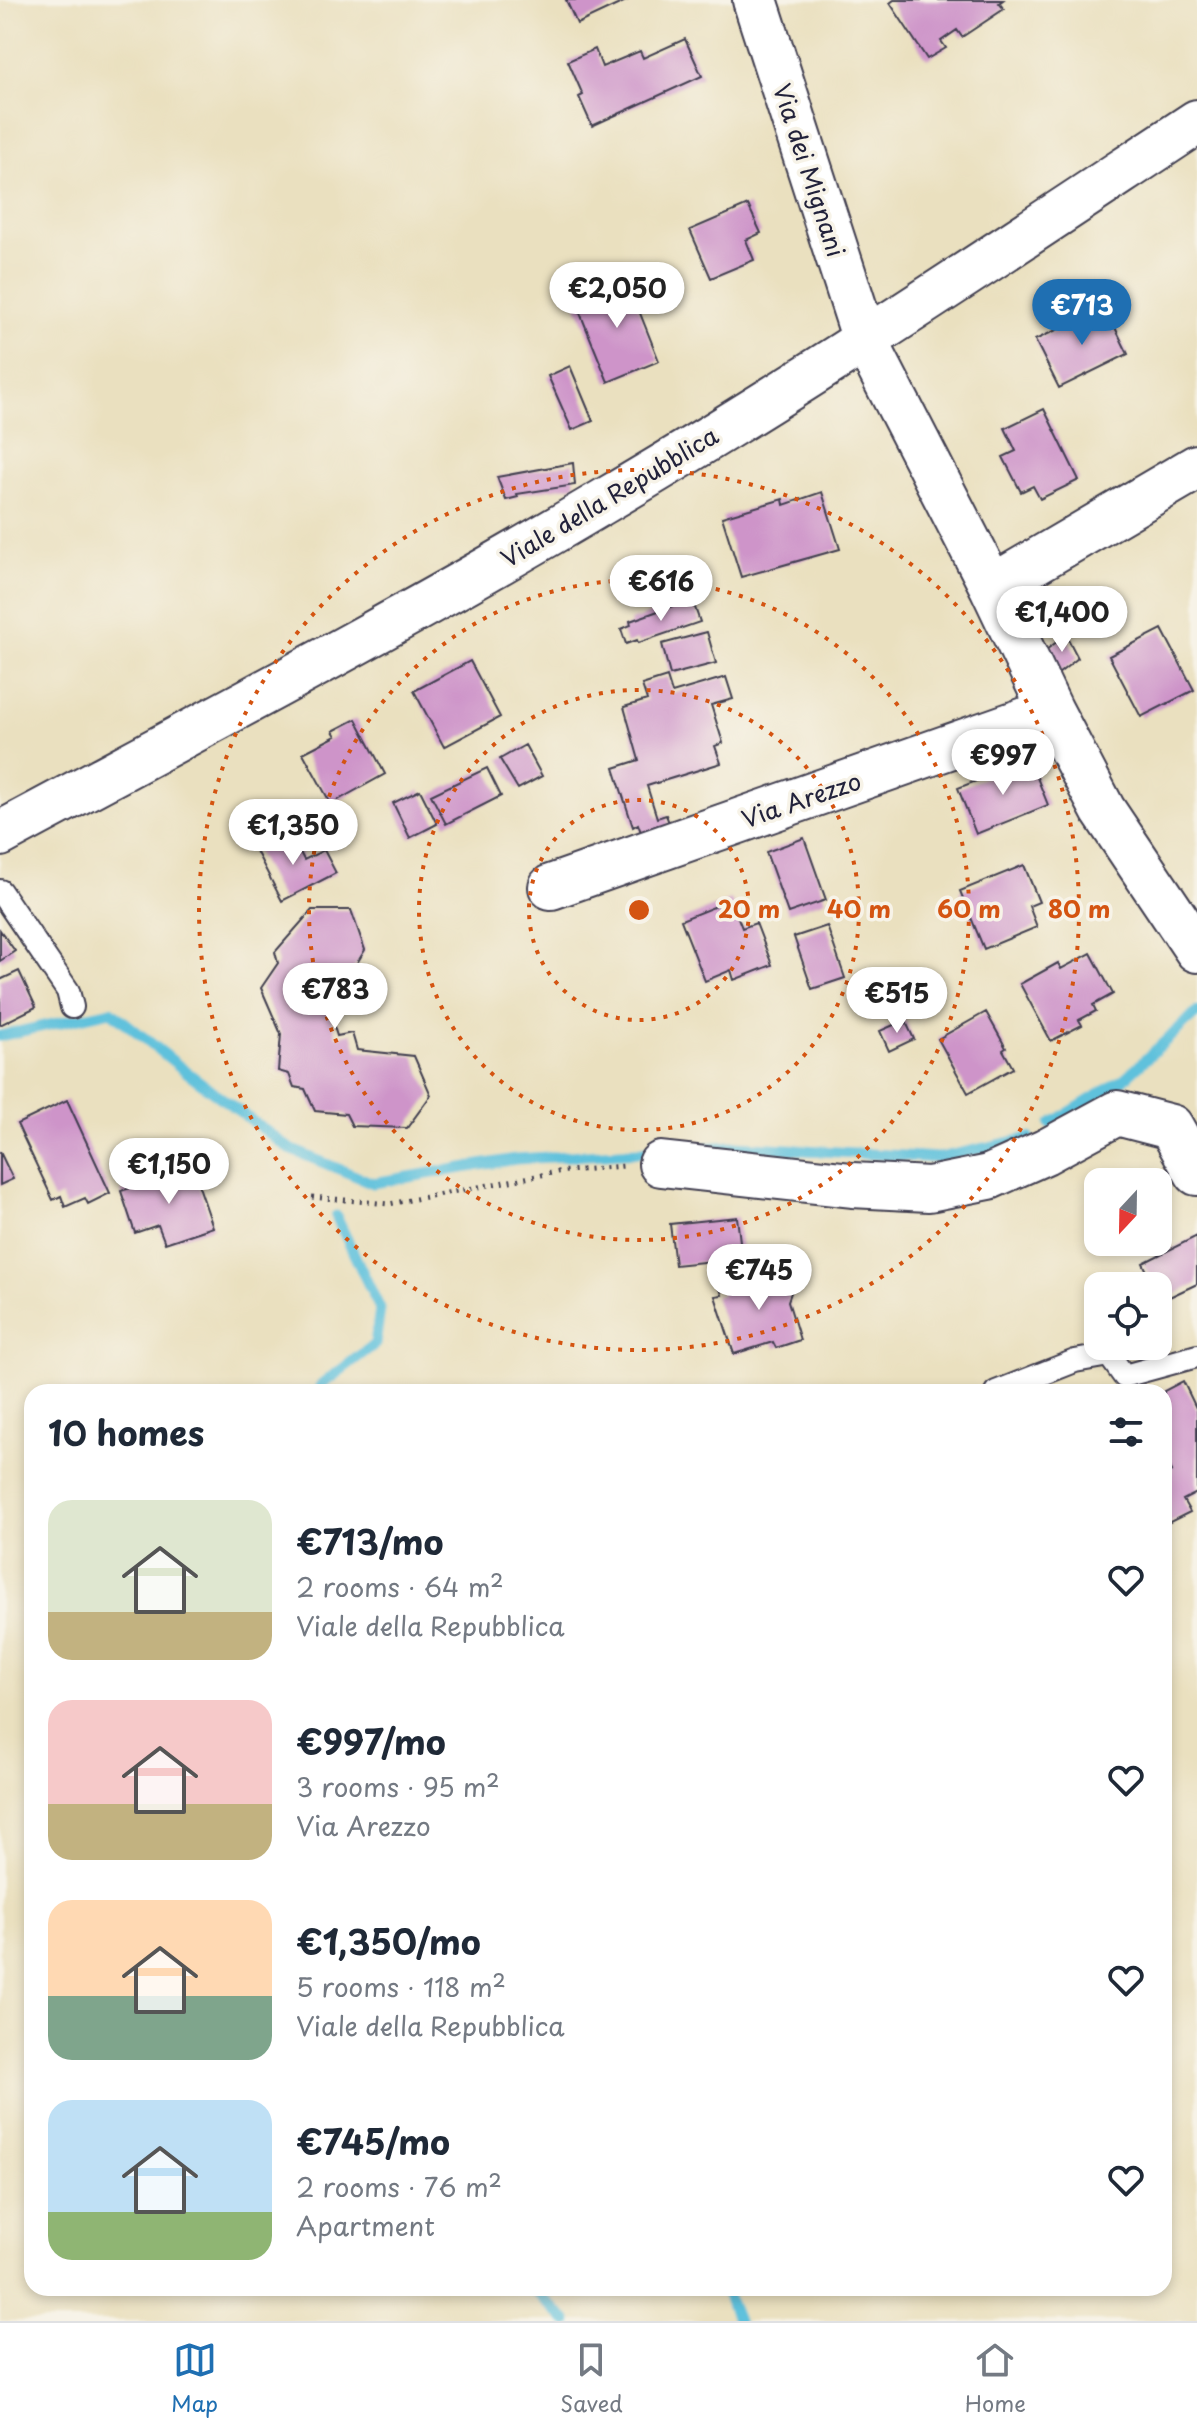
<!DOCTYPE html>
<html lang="en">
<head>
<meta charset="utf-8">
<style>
  :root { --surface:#fff; --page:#f6f6f7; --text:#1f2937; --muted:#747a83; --line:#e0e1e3; --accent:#1f6fb2 }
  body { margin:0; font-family:"Playpen Sans",sans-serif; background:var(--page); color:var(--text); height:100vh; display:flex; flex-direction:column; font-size:30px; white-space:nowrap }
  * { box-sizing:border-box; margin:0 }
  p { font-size:26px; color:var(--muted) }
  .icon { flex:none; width:44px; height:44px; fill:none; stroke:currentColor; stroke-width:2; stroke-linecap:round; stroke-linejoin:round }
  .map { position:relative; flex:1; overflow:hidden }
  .panel { position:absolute; left:24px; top:1384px; width:1148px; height:912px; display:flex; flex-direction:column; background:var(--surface); border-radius:24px; box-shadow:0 4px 12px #0003 }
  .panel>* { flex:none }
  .needle { width:52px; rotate:202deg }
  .controls { position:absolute; left:1084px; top:1168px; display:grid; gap:16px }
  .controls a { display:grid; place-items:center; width:88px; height:88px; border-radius:16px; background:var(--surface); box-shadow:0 4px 12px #0003; font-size:40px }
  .price { position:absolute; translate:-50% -68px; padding:0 18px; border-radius:28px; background:#fff; color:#222; font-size:26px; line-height:52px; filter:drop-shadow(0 2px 4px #0008) }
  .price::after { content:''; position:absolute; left:50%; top:48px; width:24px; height:18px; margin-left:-12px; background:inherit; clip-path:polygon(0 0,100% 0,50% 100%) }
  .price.current { background:var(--accent); color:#fff }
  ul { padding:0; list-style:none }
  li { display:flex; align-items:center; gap:24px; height:200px; padding:0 24px }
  li span { display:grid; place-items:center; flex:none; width:224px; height:160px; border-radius:24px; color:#555 }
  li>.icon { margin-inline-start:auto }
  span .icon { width:96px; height:96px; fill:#fffc; stroke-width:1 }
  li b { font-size:34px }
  h2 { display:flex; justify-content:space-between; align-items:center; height:96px; padding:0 24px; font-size:34px }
  .tabs { display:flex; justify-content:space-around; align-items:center; height:112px; border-top:2px solid var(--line); background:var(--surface); font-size:22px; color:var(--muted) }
  .tabs a { display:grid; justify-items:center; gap:4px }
  .tabs .current { color:var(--accent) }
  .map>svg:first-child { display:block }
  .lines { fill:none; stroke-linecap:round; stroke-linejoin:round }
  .stream { stroke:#5ec1dc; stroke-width:11 }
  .building { fill:#ce94c9 }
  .service-casing { stroke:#403e4f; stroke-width:26 }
  .minor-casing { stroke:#403e4f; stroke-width:48 }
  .secondary-casing { stroke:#403e4f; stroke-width:48 }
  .path { stroke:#403e4f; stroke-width:5; stroke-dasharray:2 6; stroke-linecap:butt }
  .service { stroke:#fff; stroke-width:22 }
  .minor { stroke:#fff; stroke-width:44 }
  .secondary { stroke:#fff; stroke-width:44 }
  .ring { fill:none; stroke:#d45411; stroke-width:4; stroke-dasharray:4 8 }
  .labels { text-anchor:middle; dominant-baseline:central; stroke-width:7; stroke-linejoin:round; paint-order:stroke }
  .street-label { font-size:24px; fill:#22223b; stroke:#f7f3e8 }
  .centre { fill:#d45411; stroke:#f7f3e8; stroke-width:4 }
  .ring-label { font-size:24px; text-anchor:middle; font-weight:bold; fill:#d45411; stroke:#f7f3e8; stroke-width:7; stroke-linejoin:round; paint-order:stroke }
</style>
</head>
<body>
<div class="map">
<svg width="1197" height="2321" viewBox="0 0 1197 2321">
  <rect width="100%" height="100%" fill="#f7f3e8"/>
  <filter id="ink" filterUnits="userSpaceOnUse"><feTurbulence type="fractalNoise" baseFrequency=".0125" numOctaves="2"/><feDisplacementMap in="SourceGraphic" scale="16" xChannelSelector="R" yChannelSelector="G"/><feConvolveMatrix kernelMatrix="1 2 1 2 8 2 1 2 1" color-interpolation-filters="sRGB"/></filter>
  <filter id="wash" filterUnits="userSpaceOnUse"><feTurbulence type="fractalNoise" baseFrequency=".006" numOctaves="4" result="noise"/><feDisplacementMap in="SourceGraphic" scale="32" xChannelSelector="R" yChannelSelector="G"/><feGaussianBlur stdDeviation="1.8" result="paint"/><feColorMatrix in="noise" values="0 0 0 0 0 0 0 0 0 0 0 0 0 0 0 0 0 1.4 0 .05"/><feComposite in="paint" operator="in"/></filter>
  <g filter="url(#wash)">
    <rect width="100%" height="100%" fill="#eae0bf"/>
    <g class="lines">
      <path class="stream" d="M0,1036L111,1011L184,1070L290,1149L373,1183L516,1159L656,1151
        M1051,1124L1124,1079L1197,1012
        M697,1148L735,1146L939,1158L1029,1138
        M322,1392L320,1386L375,1344L380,1309L336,1216
        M532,2288L567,2321
        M724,2288L737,2321"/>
    </g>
    <g id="blocks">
      <path class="building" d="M566,0H628L577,24Z
        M894,0H1003L999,3L1004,9L962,37L957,30L941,41L946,48L927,59L890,3Z
        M685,39L702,76L592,126L579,97L583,95L568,61L595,49L602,67L640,51L643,58Z
        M748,205L761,233L746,240L754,260L711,278L690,230Z
        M626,278L659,361L608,382L574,298Z
        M1105,307L1128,354L1059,388L1035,340Z
        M570,366L593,421L572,430L548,376Z
        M1044,409L1079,480L1040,499L1033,486L1021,492L1003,457L1016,451L1005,428Z
        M573,463L575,485L517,494L518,497L506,500L497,477Z
        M822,492L840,549L741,577L722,517L783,499L784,505Z
        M692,599L700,622L638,643L637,640L626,644L621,629L631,625L630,621Z
        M1162,629L1194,690L1141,717L1109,656Z
        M707,632L716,663L670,675L662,644Z
        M1066,635L1078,658L1058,674L1046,650Z
        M470,661L500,717L444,747L414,691Z
        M667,677L672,693L726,677L733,699L711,705L723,743L715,746L721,763L647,786L657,818L666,815L671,828L643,838L638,824L633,827L614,768L639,760L624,707L647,700L642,685Z
        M356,719L385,774L331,804L303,753L336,736L333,731Z
        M525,745L542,776L518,789L500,759Z
        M1030,760L1048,805L976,834L958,788Z
        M487,768L501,796L446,824L431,795Z
        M420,790L437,824L410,838L393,803Z
        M290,833L304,860L324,850L336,873L282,901L256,851Z
        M804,838L826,900L788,913L766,852Z
        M1024,865L1039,902L1029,906L1037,927L984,949L960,891Z
        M731,900L742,928L756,923L772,965L734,980L731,970L705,981L681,920Z
        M312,910H351L365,950L349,976L342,971L324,995L337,1036L352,1033L357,1050L414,1056L431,1095L407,1128L352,1126L346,1114L315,1111L305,1089L294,1087L289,1074L278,1071L281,1034L261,988L278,963L275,952Z
        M827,926L845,978L812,989L794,937Z
        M0,930L15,951L0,961Z
        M1091,953L1113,994L1093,1005L1096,1011L1079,1020L1082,1025L1051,1041L1020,984L1058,963L1061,969Z
        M19,971L36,1007L0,1025V980Z
        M986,1012L1006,1048L1003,1050L1013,1068L968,1093L938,1039Z
        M905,1020L914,1039L889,1051L880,1031Z
        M67,1100L110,1193L88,1204L85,1198L65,1207L61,1196L53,1200L17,1124Z
        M0,1152L13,1179L0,1185Z
        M192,1166L213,1227L165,1243L158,1225L135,1233L121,1191Z
        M737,1217L742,1258L675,1265L670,1224Z
        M1197,1236V1284L1161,1301L1158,1286H1154L1143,1263Z
        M779,1269L782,1277L789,1279L794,1284L788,1301L800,1340L776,1348L773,1342L734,1354L715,1296L722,1295L720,1288L754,1282L753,1276Z
        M1183,1381L1197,1410V1493L1183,1500L1190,1512L1164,1525V1475L1172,1471L1164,1455V1391Z"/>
    </g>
  </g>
  <g filter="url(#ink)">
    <use href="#blocks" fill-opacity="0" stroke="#403e4f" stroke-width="2"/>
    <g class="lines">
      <g class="service-casing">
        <path id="service" d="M0,891L68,991L72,1007
          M996,1392L1075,1361L1109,1355L1124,1376L1197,1356"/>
      </g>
      <g class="minor-casing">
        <path id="minor" d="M755,0L865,340L992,587L1051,711L1103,810L1197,950
          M992,587L1197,467
          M551,887L1051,711
          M661,1164L852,1185L929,1189L989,1177L1045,1152L1117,1113L1171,1127L1197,1173"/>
      </g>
      <g class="secondary-casing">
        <path id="secondary" d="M0,834C201,726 405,620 601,503C804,384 1000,252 1197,122"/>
      </g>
      <path class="path" d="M312,1197L389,1204L557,1172L624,1166"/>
      <use href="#service" class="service"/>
      <use href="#minor" class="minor"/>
      <use href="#secondary" class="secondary"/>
    </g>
  </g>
  <g class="ring">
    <circle cx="639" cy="910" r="110"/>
    <circle cx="639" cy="910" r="220"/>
    <circle cx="639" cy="910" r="330"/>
    <circle cx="639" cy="910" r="440"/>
  </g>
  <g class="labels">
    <g class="street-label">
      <text transform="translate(810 170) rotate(72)">Via dei Mignani</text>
      <text transform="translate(609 496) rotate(-31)">Viale della Repubblica</text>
      <text transform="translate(801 799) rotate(-19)">Via Arezzo</text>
    </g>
  </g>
  <circle cx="639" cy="910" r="12" class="centre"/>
  <g class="ring-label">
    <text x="749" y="918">20 m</text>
    <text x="859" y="918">40 m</text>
    <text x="969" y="918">60 m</text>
    <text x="1079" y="918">80 m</text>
  </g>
</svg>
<div class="controls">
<a><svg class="needle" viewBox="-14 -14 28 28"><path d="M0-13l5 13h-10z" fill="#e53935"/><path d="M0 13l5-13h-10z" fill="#747a83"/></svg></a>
<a><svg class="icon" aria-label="locate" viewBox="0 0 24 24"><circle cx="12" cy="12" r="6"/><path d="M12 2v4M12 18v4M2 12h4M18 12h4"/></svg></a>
</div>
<b class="price" style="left:617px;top:330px">€2,050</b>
<b class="price current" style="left:1082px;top:347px">€713</b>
<b class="price" style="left:661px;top:623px">€616</b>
<b class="price" style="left:1062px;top:654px">€1,400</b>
<b class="price" style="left:1003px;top:797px">€997</b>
<b class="price" style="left:293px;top:867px">€1,350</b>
<b class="price" style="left:335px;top:1031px">€783</b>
<b class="price" style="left:897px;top:1035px">€515</b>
<b class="price" style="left:169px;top:1206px">€1,150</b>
<b class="price" style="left:759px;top:1312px">€745</b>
<section class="panel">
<h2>10 homes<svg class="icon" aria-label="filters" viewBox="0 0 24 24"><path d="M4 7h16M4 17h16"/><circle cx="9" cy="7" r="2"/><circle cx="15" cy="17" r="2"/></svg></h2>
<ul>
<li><span style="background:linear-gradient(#dfe7d0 70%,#c2b280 0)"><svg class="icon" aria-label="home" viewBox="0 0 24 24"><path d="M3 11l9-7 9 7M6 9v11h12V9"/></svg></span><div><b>€713/mo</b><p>2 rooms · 64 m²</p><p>Viale della Repubblica</p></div><svg class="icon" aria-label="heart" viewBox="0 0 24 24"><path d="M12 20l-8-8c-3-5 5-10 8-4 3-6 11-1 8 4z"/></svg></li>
<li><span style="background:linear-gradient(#f6c9c9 65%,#c2b280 0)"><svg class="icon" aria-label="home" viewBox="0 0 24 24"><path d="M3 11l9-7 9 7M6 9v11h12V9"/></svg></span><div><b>€997/mo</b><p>3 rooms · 95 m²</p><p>Via Arezzo</p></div><svg class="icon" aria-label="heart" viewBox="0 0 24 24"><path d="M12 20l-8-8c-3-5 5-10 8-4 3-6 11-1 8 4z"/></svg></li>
<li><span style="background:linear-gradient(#ffd9b3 60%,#7fa58c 0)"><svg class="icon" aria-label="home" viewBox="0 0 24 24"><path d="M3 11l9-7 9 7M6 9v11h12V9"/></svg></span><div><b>€1,350/mo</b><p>5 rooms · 118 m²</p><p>Viale della Repubblica</p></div><svg class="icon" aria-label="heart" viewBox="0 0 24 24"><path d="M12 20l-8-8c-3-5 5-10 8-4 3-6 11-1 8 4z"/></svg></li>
<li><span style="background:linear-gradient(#bfe0f5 70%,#8fb573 0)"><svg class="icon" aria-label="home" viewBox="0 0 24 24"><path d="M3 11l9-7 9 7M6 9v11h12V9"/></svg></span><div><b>€745/mo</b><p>2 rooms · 76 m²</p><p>Apartment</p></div><svg class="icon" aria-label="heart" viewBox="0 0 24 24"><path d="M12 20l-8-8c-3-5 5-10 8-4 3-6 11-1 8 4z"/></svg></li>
</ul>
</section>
</div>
<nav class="tabs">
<a class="current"><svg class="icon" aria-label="map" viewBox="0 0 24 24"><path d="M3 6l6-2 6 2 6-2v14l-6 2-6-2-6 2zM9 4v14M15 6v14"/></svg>Map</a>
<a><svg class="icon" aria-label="saved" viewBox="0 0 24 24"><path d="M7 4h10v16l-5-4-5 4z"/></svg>Saved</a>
<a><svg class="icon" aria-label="home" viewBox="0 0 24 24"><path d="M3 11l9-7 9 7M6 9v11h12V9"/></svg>Home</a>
</nav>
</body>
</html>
